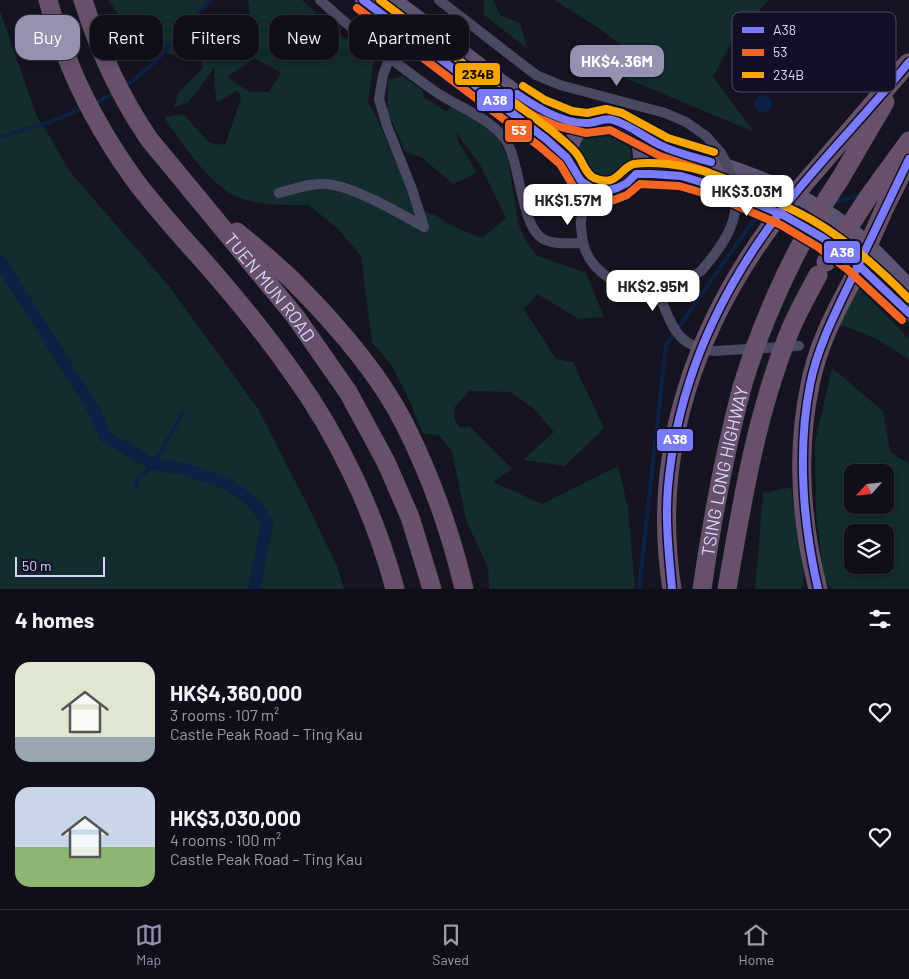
<!DOCTYPE html>
<html lang="en">
<head>
<meta charset="utf-8">
<style>
  :root { --surface:#100f19; --page:#1e1d26; --text:#f1f3f6; --muted:#9c9ca2; --line:#302f38; --accent:#9591b1 }
  body { margin:0; font-family:Barlow,sans-serif; background:var(--page); color:var(--text); height:100vh; display:flex; flex-direction:column; font-size:19px; white-space:nowrap }
  * { box-sizing:border-box; margin:0 }
  p { font-size:16px; color:var(--muted) }
  .icon { flex:none; width:28px; height:28px; fill:none; stroke:currentColor; stroke-width:2; stroke-linecap:round; stroke-linejoin:round }
  .map { position:relative; height:589px; overflow:hidden }
  .drawer { display:flex; flex-direction:column; background:var(--surface); flex:1 }
  .drawer>* { flex:none }
  .banner { position:absolute; left:15px; top:15px; width:500px; height:45px; display:flex; gap:10px }
  .needle { width:32px; rotate:243deg }
  .fabs { position:absolute; left:844px; top:464px; display:grid; gap:10px }
  .fabs a { display:grid; place-items:center; width:50px; height:50px; border-radius:10px; background:var(--surface); box-shadow:0 2px 8px #0003,0 0 0 1px var(--line); font-size:25px }
  .scale { position:absolute; left:15px; bottom:12px; width:90px; box-sizing:border-box; padding-left:5px; border:2px solid #d9d4ff; border-top:0; font-size:14px; line-height:18px; white-space:nowrap; color:#d9d4ff; -webkit-text-stroke:4px #130f26; paint-order:stroke }
  .price { position:absolute; translate:-50% -42px; padding:0 11px; border-radius:10px; background:#fff; color:#222; font-size:16px; line-height:32px; filter:drop-shadow(0 1px 2px #0008) }
  .price::after { content:''; position:absolute; left:50%; top:30px; width:15px; height:11px; margin-left:-8px; background:inherit; clip-path:polygon(0 0,100% 0,50% 100%) }
  .price.selected { background:var(--accent); color:#fff }
  ul { padding:0; list-style:none }
  li { display:flex; align-items:center; gap:15px; height:125px; padding:0 15px }
  li span { display:grid; place-items:center; flex:none; width:140px; height:100px; border-radius:15px; color:#555 }
  li>.icon { margin-inline-start:auto }
  span .icon { width:60px; height:60px; fill:#fffc; stroke-width:1 }
  li b { font-size:21px }
  h2 { display:flex; justify-content:space-between; align-items:center; height:60px; padding:0 15px; font-size:21px }
  .tag { padding:0 18px; border-radius:15px; background:var(--surface); box-shadow:0 2px 8px #0003,0 0 0 1px var(--line); font-size:18px; line-height:45px }
  .tag.selected { background:var(--accent); color:#fff }
  .tab-bar { display:flex; justify-content:space-around; align-items:center; height:70px; border-top:1px solid var(--line); background:var(--surface); font-size:14px; color:var(--muted) }
  .tab-bar a { display:grid; justify-items:center; gap:2px }
  .tab-bar .selected { color:var(--accent) }
  .map>svg:first-child { display:block }
  .green { fill:#132c2d; fill-rule:evenodd }
  .water { fill:#0d2144 }
  .lines { fill:none; stroke-linecap:round; stroke-linejoin:round }
  .stream { stroke:#0d2144; stroke-width:4 }
  .canal { stroke:#0d2144; stroke-width:12 }
  .minor { stroke:#4a4962; stroke-width:10 }
  .primary { stroke:#5e5373; stroke-width:16 }
  .motorway { stroke:#67516a; stroke-width:19 }
  .minor-bridge { stroke:#4a4962; stroke-width:10 }
  .motorway-bridge { stroke:#67516a; stroke-width:19 }
  .bus-1-casing { stroke:#130f26; stroke-width:11 }
  .bus-2-casing { stroke:#130f26; stroke-width:11 }
  .bus-3-casing { stroke:#130f26; stroke-width:11 }
  .bus-1 { stroke:#7a7afa; stroke-width:8 }
  .bus-2 { stroke:#f26522; stroke-width:8 }
  .bus-3 { stroke:#f7a600; stroke-width:8 }
  .labels { text-anchor:middle; dominant-baseline:central; stroke-width:4.5; stroke-linejoin:round; paint-order:stroke }
  .street-label { font-size:18px; fill:#d9d4ff; stroke:#130f26 }
  .key { fill:#130f26; stroke:#4e4a67; stroke-width:1 }
  .key-label { font-size:14px; fill:#d9d4ff }
  .line-badge { stroke:#130f26; stroke-width:2 }
  .badge-label { font-size:14px; text-anchor:middle; font-weight:bold; fill:#fff }
  .pale-badge-label { font-size:14px; text-anchor:middle; font-weight:bold; fill:#111 }
</style>
</head>
<body>
<div class="map">
<svg width="909" height="589" viewBox="0 0 909 589">
  <rect width="100%" height="100%" fill="#161421"/>
  <path class="green" d="M108,0H213L202,7L178,36L192,47L210,43L215,47L217,60L238,61C252,35 252,29 248,0H302L335,31L374,58L368,103L376,116L416,208L437,216L452,226L482,238L506,218L479,163L456,133L458,141L477,173L453,184L421,157L405,152L387,110L388,80L403,76L422,90L424,98L446,111L455,105L482,123L499,140L508,159L518,222L523,236L536,255L586,273L604,317L579,319L537,294L524,309L556,359L573,362L604,428L565,466L523,460L554,432L533,408L510,392L469,391L454,408L455,421L461,428L469,426L512,469L493,482L542,504L618,466L628,508L635,589H489L488,568L466,520L452,452L439,435L423,434L407,395L390,363L372,343L361,256L338,229L309,205C287,206 262,205 240,198C214,190 179,140 164,117L183,114L210,143L225,145L241,98L237,91L217,102L214,82L215,66L197,92L187,103L174,107L178,93L202,69L203,59L160,52L155,45L143,47ZM255,58L281,73L269,92H249L227,77Z
    M484,0H493L500,15L520,23L527,48L484,15Z
    M554,0H769L733,39L713,77L754,132L618,75L628,50L600,29Z
    M0,11L36,114L71,173L169,286L258,409L310,510L337,566L344,589H0Z
    M577 155a27 27 0 1 1 54 0a27 27 0 1 1-54 0Z
    M856,285L909,339V360C887,344 865,331 838,325Z
    M832,368L883,411L890,452L909,464V589H831L824,578L816,513L815,442ZM852,472H885V505H852ZM852,532H885V565H852Z
    M791,487L804,577L802,589H755L763,493Z"/>
  <path class="water" d="M754 104a9 9 0 1 1 18 0a9 9 0 1 1-18 0Z"/>
  <g class="lines">
    <path class="stream" d="M124,87C158,64 183,30 210,0
      M94,104L114,93
      M0,137L53,121L83,108
      M834,202L861,195
      M790,212L808,208
      M136,487L139,477C153,471 175,426 183,411
      M639,589L666,345L753,221L769,217"/>
    <path class="canal" d="M0,261L95,412L106,437L153,464L184,469L228,484L255,504L267,523L254,589"/>
    <path class="minor" d="M320,0C355,32 394,62 433,90C457,107 486,115 505,139C521,161 520,229 545,240C557,245 571,243 583,243
      M439,0L536,75L560,85L665,113L686,122L706,136L721,153
      M390,57L383,75L379,99L387,126L412,189L424,227
      M592,188C587,198 582,210 581,221C580,226 582,231 582,236C586,272 622,291 655,290C668,290 690,279 701,271
      M279,193C294,189 309,183 324,184C350,184 401,214 424,227
      M657,291C672,322 673,346 714,351L799,346"/>
    <path class="primary" d="M363,0L513,114L539,132L570,163
      M393,0C421,20 448,41 475,62C510,89 544,117 589,123
      M631,129C664,173 607,213 578,177C571,168 568,157 571,146C576,128 593,116 611,119C619,120 624,125 631,129C641,135 653,142 664,147C691,158 720,163 747,174C776,184 809,201 835,218C862,237 886,263 909,287
      M636,174C682,171 708,182 749,200C763,207 777,212 790,219C836,242 874,276 909,313"/>
    <g class="motorway">
      <path d="M48,0C53,17 57,34 64,50C81,96 106,140 134,179C162,217 195,250 225,286C248,313 271,342 292,372C338,435 375,514 395,589"/>
      <path id="s1" d="M83,0C99,51 119,95 149,139L295,316L348,392L386,462L410,517L432,589"/>
      <path d="M840,179L885,102"/>
      <path d="M803,185L908,63"/>
      <path d="M237,232C256,248 276,264 294,282C334,322 380,375 405,425C431,477 451,533 464,589"/>
      <path id="s2" d="M702,589C712,520 724,455 742,387"/>
      <path d="M818,589C801,523 796,452 810,385C817,347 835,312 853,279"/>
    </g>
    <path class="minor-bridge" d="M701,271C736,231 748,203 721,153"/>
    <path class="motorway-bridge" d="M826,262L869,196L909,141
      M853,279L886,205L909,159
      M742,387C763,317 799,239 840,179
      M672,589C648,438 706,299 803,185
      M727,589C742,502 756,415 789,333C797,313 808,294 818,275"/>
    <g class="bus-1-casing">
      <path id="bus-1" d="M363,0L546,139L567,158L581,181L592,188L605,191L617,188L627,183L636,174H652L681,176L721,188L785,216L823,238L854,261L909,313
        M517,94C536,107 563,124 587,123C596,123 604,117 613,120C630,125 644,137 660,145C676,153 694,157 711,162
        M672,589C669,555 665,521 668,487C677,385 719,292 781,211C821,159 868,113 909,62
        M818,589C803,524 797,451 810,385C817,348 837,309 853,276C872,237 890,198 909,159"/>
    </g>
    <g class="bus-2-casing">
      <path id="bus-2" d="M357,8L539,146L560,164L575,189L589,198L604,201L614,200L627,195L640,184L679,186L717,197L781,225L818,247L847,269L902,320
        M511,102L536,117L557,126L586,133L610,130L660,156L708,172"/>
    </g>
    <g class="bus-3-casing">
      <path id="bus-3" d="M380,0L552,131C561,139 573,147 579,157C584,165 586,174 594,178C618,188 620,167 634,164C645,162 658,163 668,164C700,167 730,180 758,193C776,202 795,210 812,220C848,241 880,269 909,299
        M523,86L545,100L572,111L587,113L606,109L622,113L668,138L714,152"/>
    </g>
    <use href="#bus-1" class="bus-1"/>
    <use href="#bus-2" class="bus-2"/>
    <use href="#bus-3" class="bus-3"/>
  </g>
  <g class="labels">
    <g class="street-label">
      <text stroke="none"><textPath href="#s1" startOffset="346">TUEN MUN ROAD</textPath></text>
      <text stroke="none"><textPath href="#s2" startOffset="120">TSING LONG HIGHWAY</textPath></text>
    </g>
  </g>
  <rect x="732" y="12" width="164" height="80" rx="8" class="key"/>
  <rect x="742" y="27" width="22" height="6" fill="#7a7afa"/>
  <rect x="742" y="49" width="22" height="7" fill="#f26522"/>
  <rect x="742" y="72" width="22" height="6" fill="#f7a600"/>
  <g class="key-label">
    <text x="773" y="35">A38</text>
    <text x="773" y="57">53</text>
    <text x="773" y="80">234B</text>
  </g>
  <g class="line-badge">
    <rect x="454" y="62" width="47" height="24" rx="5" fill="#f7a600"/>
    <rect x="476" y="88" width="38" height="24" rx="5" fill="#7a7afa"/>
    <rect x="504" y="119" width="29" height="24" rx="5" fill="#f26522"/>
    <rect x="823" y="240" width="38" height="24" rx="5" fill="#7a7afa"/>
    <rect x="656" y="428" width="38" height="24" rx="5" fill="#7a7afa"/>
  </g>
  <g class="badge-label">
    <text x="495" y="105">A38</text>
    <text x="519" y="135">53</text>
    <text x="842" y="257">A38</text>
    <text x="675" y="444">A38</text>
  </g>
  <g class="pale-badge-label">
    <text x="478" y="79">234B</text>
  </g>
</svg>
<div class="fabs">
<a><svg class="needle" viewBox="-14 -14 28 28"><path d="M0-13l5 13h-10z" fill="#e53935"/><path d="M0 13l5-13h-10z" fill="#9c9ca2"/></svg></a>
<a><svg class="icon" aria-label="layers" viewBox="0 0 24 24"><path d="M12 4l9 5-9 5-9-5zM3 14l9 5 9-5"/></svg></a>
</div>
<div class="scale">50 m</div>
<b class="price selected" style="left:617px;top:87px">HK$4.36M</b>
<b class="price" style="left:747px;top:217px">HK$3.03M</b>
<b class="price" style="left:568px;top:226px">HK$1.57M</b>
<b class="price" style="left:653px;top:312px">HK$2.95M</b>
<div class="banner">
<a class="tag selected">Buy</a>
<a class="tag">Rent</a>
<a class="tag">Filters</a>
<a class="tag">New</a>
<a class="tag">Apartment</a>
</div>
</div>
<section class="drawer">
<h2>4 homes<svg class="icon" aria-label="filters" viewBox="0 0 24 24"><path d="M4 7h16M4 17h16"/><circle cx="9" cy="7" r="2"/><circle cx="15" cy="17" r="2"/></svg></h2>
<ul>
<li><span style="background:linear-gradient(#dfe7d0 75%,#9aa5b1 0)"><svg class="icon" aria-label="home" viewBox="0 0 24 24"><path d="M3 11l9-7 9 7M6 9v11h12V9"/></svg></span><div><b>HK$4,360,000</b><p>3 rooms · 107 m²</p><p>Castle Peak Road – Ting Kau</p></div><svg class="icon" aria-label="heart" viewBox="0 0 24 24"><path d="M12 20l-8-8c-3-5 5-10 8-4 3-6 11-1 8 4z"/></svg></li>
<li><span style="background:linear-gradient(#c9d6e8 60%,#8fb573 0)"><svg class="icon" aria-label="home" viewBox="0 0 24 24"><path d="M3 11l9-7 9 7M6 9v11h12V9"/></svg></span><div><b>HK$3,030,000</b><p>4 rooms · 100 m²</p><p>Castle Peak Road – Ting Kau</p></div><svg class="icon" aria-label="heart" viewBox="0 0 24 24"><path d="M12 20l-8-8c-3-5 5-10 8-4 3-6 11-1 8 4z"/></svg></li>
</ul>
</section>
<nav class="tab-bar">
<a class="selected"><svg class="icon" aria-label="map" viewBox="0 0 24 24"><path d="M3 6l6-2 6 2 6-2v14l-6 2-6-2-6 2zM9 4v14M15 6v14"/></svg>Map</a>
<a><svg class="icon" aria-label="saved" viewBox="0 0 24 24"><path d="M7 4h10v16l-5-4-5 4z"/></svg>Saved</a>
<a><svg class="icon" aria-label="home" viewBox="0 0 24 24"><path d="M3 11l9-7 9 7M6 9v11h12V9"/></svg>Home</a>
</nav>
</body>
</html>
